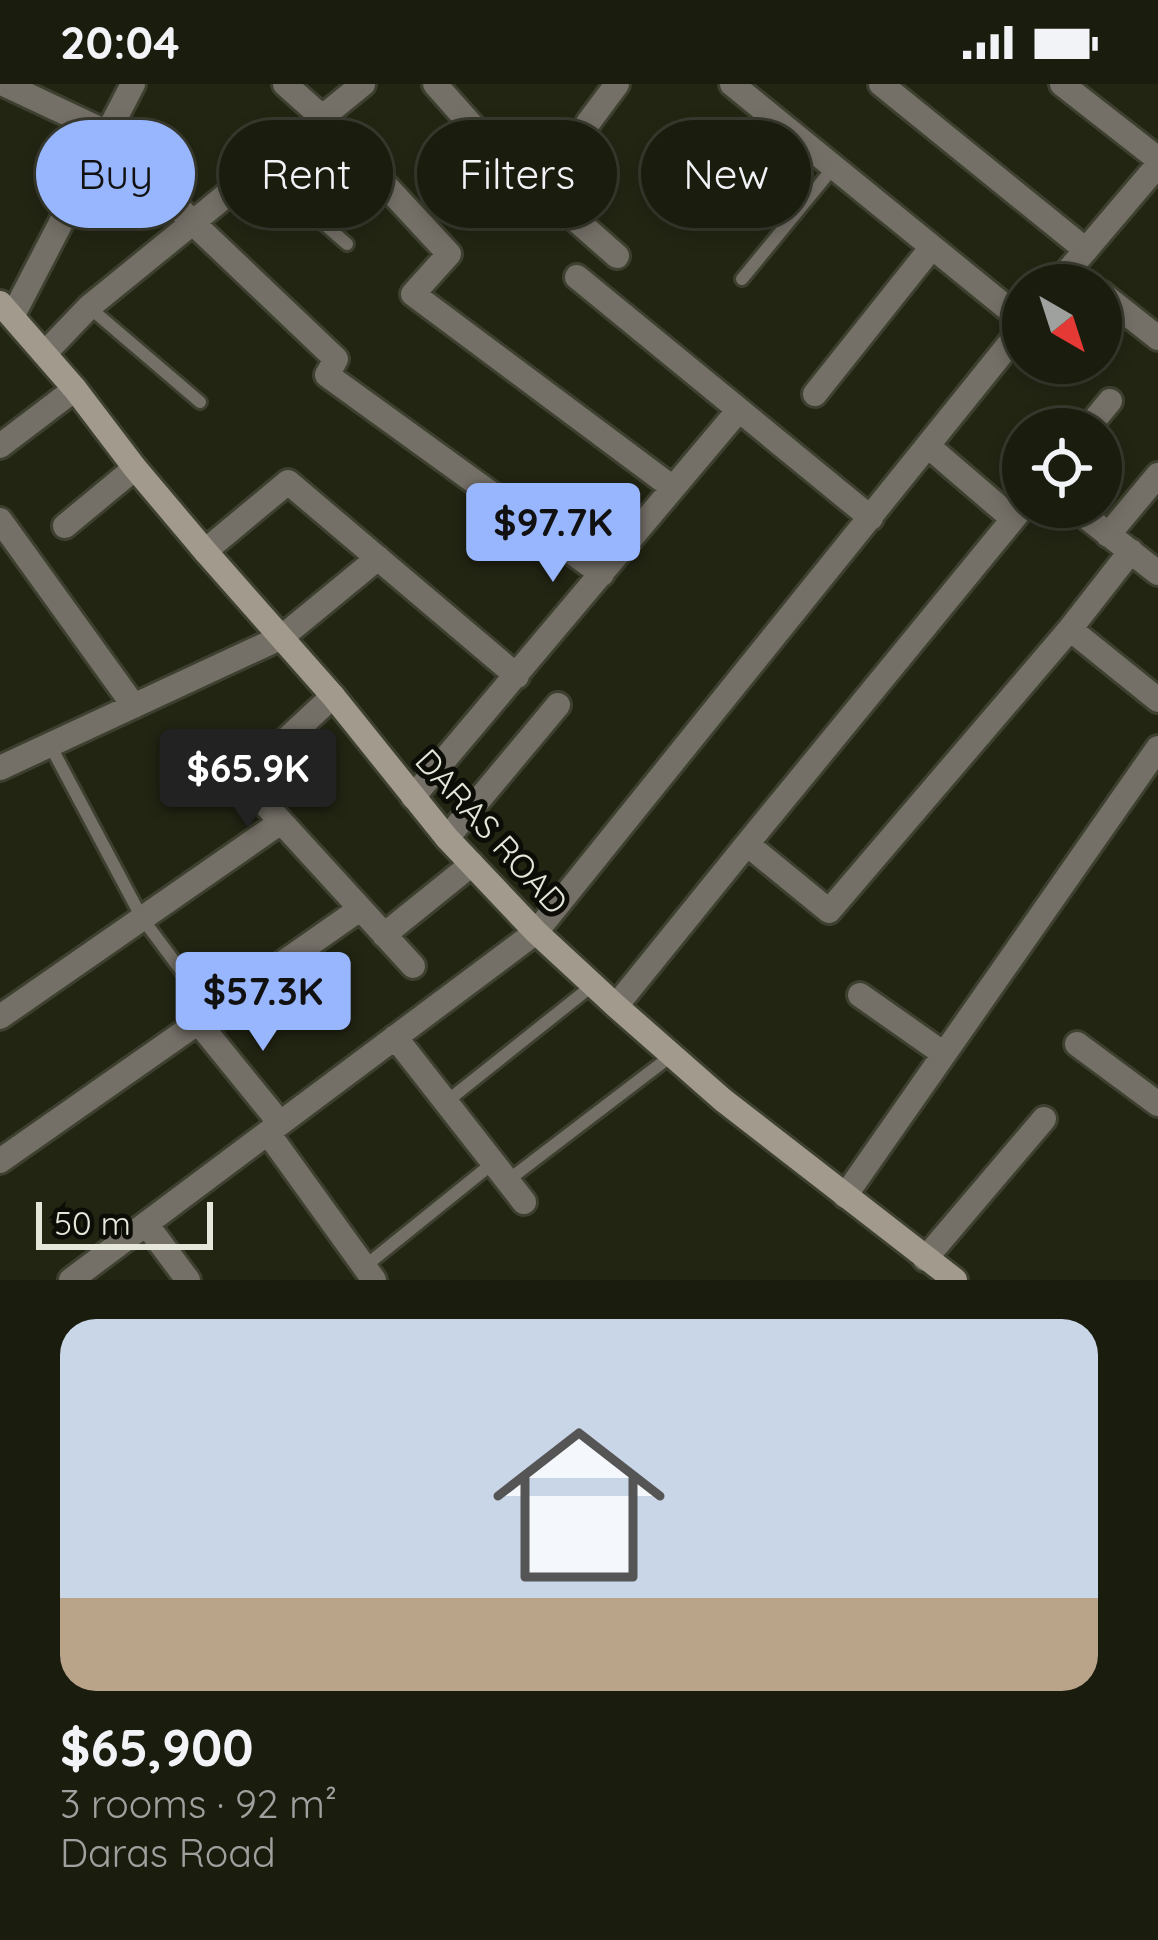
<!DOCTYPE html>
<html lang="en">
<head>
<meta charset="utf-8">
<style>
  :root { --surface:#1a1c0e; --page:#232517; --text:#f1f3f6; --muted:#9fa19e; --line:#383a2e; --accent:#98b6fd }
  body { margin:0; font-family:Quicksand,sans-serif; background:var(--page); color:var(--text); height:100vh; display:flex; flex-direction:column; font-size:45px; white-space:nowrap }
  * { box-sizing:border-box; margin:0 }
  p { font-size:39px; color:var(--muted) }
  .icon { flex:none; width:66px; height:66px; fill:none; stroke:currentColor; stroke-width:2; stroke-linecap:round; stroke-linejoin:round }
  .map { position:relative; height:1196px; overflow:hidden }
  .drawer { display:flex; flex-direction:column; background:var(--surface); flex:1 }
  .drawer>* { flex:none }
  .hud { position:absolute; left:36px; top:36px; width:1086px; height:108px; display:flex; gap:24px }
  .needle { width:78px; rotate:141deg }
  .tools { position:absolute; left:1002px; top:180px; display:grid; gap:24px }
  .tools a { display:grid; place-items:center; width:120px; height:120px; border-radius:50%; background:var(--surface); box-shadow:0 6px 18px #0003,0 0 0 3px var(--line); font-size:60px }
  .scale { position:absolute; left:36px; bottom:30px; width:177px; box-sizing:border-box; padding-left:12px; border:6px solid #e5e7db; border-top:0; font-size:33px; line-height:42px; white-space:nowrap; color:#e5e7db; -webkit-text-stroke:9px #0c0d06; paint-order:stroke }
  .price { position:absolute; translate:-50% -102px; padding:0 27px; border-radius:12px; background:var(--accent); color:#111; font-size:39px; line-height:78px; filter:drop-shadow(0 3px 6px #0008) }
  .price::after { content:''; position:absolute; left:50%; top:72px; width:36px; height:27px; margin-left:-18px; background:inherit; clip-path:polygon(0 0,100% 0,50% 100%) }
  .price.active { background:#222; color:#fff }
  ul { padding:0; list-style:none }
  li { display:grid; align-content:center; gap:24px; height:636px; padding:0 60px }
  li+li { border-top:3px solid var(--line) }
  li span { display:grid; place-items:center; height:372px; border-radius:36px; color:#555 }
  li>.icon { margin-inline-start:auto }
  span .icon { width:216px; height:216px; fill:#fffc; stroke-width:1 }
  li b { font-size:51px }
  .chip { padding:0 42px; border-radius:54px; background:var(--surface); box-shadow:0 6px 18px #0003,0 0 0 3px var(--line); font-size:42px; line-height:108px }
  .chip.active { background:var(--accent); color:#111 }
  .status { display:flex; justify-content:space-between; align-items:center; height:84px; padding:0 60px; background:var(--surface); direction:ltr }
  .status svg { height:33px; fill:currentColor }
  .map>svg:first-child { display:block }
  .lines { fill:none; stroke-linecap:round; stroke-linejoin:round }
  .lane-casing { stroke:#3e402f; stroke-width:18 }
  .street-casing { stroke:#3e402f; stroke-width:30 }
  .secondary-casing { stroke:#3e402f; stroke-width:30 }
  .lane { stroke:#746f67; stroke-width:12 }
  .street { stroke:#746f67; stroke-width:24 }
  .secondary { stroke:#a29b8d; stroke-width:24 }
  .labels { text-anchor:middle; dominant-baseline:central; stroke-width:10; stroke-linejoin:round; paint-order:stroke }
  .street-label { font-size:33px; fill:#e5e7db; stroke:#0c0d06 }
</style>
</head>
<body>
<div class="status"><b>20:04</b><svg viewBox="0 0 49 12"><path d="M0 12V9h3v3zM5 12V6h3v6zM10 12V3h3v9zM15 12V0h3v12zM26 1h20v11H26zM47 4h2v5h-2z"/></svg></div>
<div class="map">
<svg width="1158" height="1196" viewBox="0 0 1158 1196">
  <rect width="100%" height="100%" fill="#232513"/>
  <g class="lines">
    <g class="lane-casing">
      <path id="lane" d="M259,83L347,160
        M742,195L833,84
        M90,224L200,318
        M50,661L142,834L212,928
        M446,1018L593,901
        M507,1097L671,972
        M364,1183L493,1079"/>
    </g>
    <g class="street-casing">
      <path id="street" d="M4,0L108,49L191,137L336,275L327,291L602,490
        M285,0L322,33L449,170L413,210L673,404
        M435,0L483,54L617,172
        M732,0L1023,237
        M881,0L1086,166
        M1062,0L1158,75
        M588,39L617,0
        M577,193L871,434
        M1056,201L1158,81
        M1101,209L1158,254
        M13,231L133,0
        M45,269L89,223L363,0
        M815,310L932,163
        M1087,345L1110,317
        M0,362L75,305
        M928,362L1013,435
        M1081,429L1158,489
        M0,436L134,622
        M65,442L135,384
        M1108,451L1158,391
        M205,467L288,398L517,592
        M1070,545L1158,616
        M333,612L243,696L413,882
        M0,684L282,553L378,474
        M413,713L738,327
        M447,754L558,621
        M747,760L1023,423
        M384,851L472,780
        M860,911L944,970
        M616,922L747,760L829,827L1070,545L1131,467
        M0,933L281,738
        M198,938L280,1039
        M395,953L524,1118
        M1077,960L1158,1020
        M268,1049L374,1196
        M0,1077L360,825
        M845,1112L1158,664
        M146,1140L188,1196
        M925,1175L1044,1035
        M71,1196L536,848L1023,243"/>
    </g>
    <g class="secondary-casing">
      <path id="secondary" d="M0,219L75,305L135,384L205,467L333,612L447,754L536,848L616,922L723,1016L955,1196"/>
    </g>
    <use href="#lane" class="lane"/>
    <use href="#street" class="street"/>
    <use href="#secondary" class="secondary"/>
  </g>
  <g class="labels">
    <g class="street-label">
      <text transform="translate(492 747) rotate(48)">DARAS ROAD</text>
    </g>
  </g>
</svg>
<div class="tools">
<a><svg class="needle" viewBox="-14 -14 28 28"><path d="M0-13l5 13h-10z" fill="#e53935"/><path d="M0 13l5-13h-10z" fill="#9fa19e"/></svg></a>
<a><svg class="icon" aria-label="locate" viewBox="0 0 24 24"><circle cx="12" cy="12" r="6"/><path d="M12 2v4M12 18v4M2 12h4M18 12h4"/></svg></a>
</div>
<div class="scale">50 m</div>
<b class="price" style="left:553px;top:501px">$97.7K</b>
<b class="price active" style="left:248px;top:747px">$65.9K</b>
<b class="price" style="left:263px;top:970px">$57.3K</b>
<div class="hud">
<a class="chip active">Buy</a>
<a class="chip">Rent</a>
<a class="chip">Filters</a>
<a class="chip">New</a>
</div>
</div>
<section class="drawer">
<ul>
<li><span style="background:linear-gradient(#c9d6e8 75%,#b9a48a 0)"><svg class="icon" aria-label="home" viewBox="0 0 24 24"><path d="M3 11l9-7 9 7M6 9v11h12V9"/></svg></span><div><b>$65,900</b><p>3 rooms · 92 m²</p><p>Daras Road</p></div></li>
</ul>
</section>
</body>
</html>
